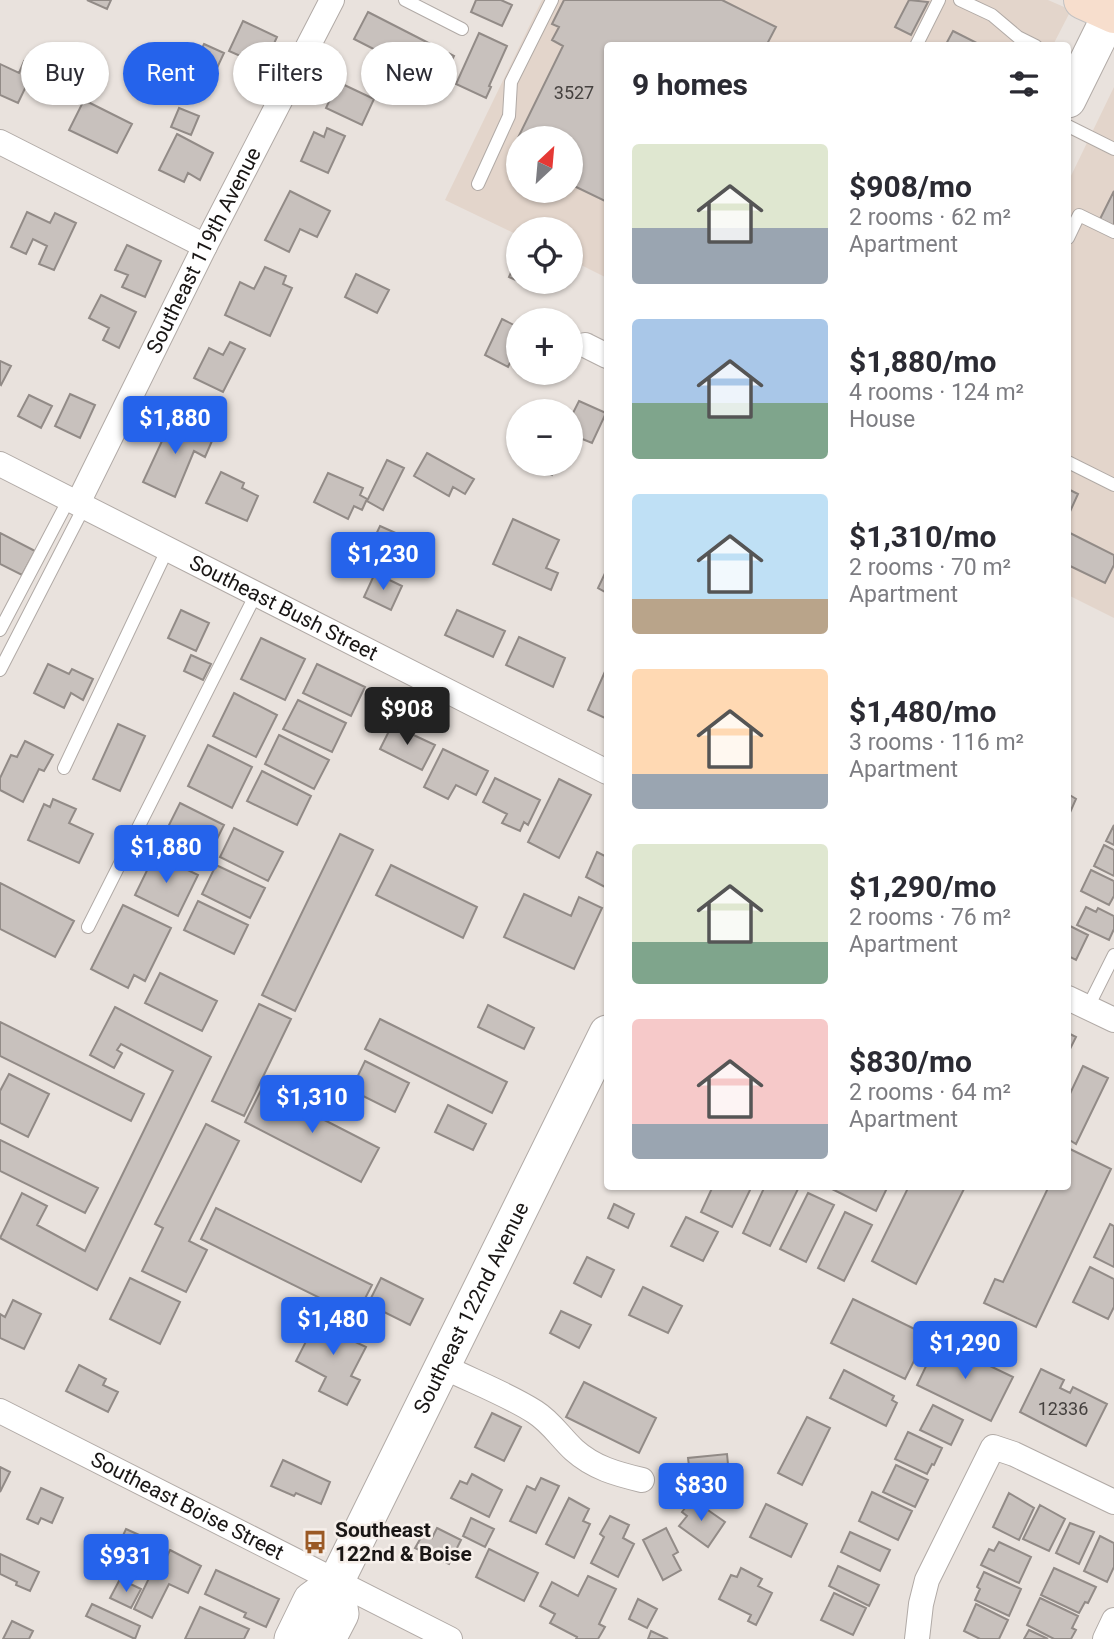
<!DOCTYPE html>
<html lang="en">
<head>
<meta charset="utf-8">
<style>
  :root { --surface:#fff; --page:#f2f2f3; --text:#2b2b33; --muted:#7c7c81; --accent:#2563eb }
  body { margin:0; font-family:Roboto,sans-serif; background:var(--page); color:var(--text); height:100vh; display:flex; flex-direction:column; font-size:26px; white-space:nowrap }
  * { box-sizing:border-box; margin:0 }
  p { font-size:23px; color:var(--muted) }
  .icon { flex:none; width:38px; height:38px; fill:none; stroke:currentColor; stroke-width:2; stroke-linecap:round; stroke-linejoin:round }
  .map { position:relative; flex:1; overflow:hidden }
  .side { position:absolute; left:604px; top:42px; width:467px; height:1148px; display:flex; flex-direction:column; background:var(--surface); border-radius:7px; box-shadow:0 2px 5px #0004 }
  .side>* { flex:none }
  .guide { position:absolute; left:21px; top:42px; width:478px; height:63px; display:flex; gap:14px }
  .needle { width:46px; rotate:26deg }
  .buttons { position:absolute; left:506px; top:126px; display:grid; gap:14px }
  .buttons a { display:grid; place-items:center; width:77px; height:77px; border-radius:50%; background:var(--surface); box-shadow:0 2px 5px #0004; font-size:35px }
  .price { position:absolute; translate:-50% -60px; padding:0 16px; border-radius:7px; background:var(--accent); color:#fff; font-size:23px; line-height:46px; filter:drop-shadow(0 2px 4px #0008) }
  .price::after { content:''; position:absolute; left:50%; top:42px; width:21px; height:16px; margin-left:-10px; background:inherit; clip-path:polygon(0 0,100% 0,50% 100%) }
  .price.active { background:#222; color:#fff }
  ul { padding:0; list-style:none }
  li { display:flex; align-items:center; gap:21px; height:175px; padding:0 28px }
  li span { display:grid; place-items:center; flex:none; width:196px; height:140px; border-radius:7px; color:#555 }
  li>.icon { margin-inline-start:auto }
  span .icon { width:84px; height:84px; fill:#fffc; stroke-width:1 }
  li b { font-size:30px }
  h2 { display:flex; justify-content:space-between; align-items:center; height:84px; padding:0 28px; font-size:30px }
  .chip { padding:0 24px; border-radius:32px; background:var(--surface); box-shadow:0 2px 5px #0004; font-size:24px; line-height:63px }
  .chip.active { background:var(--accent); color:#fff }
  .map>svg:first-child { display:block }
  .built { fill:#e3d5cb; fill-rule:evenodd }
  .building { fill:#c8c1bd; stroke:#928b87; stroke-width:2 }
  .lines { fill:none; stroke-linecap:round; stroke-linejoin:round }
  .lane-casing { stroke:#b1aaa6; stroke-width:14 }
  .street-casing { stroke:#b1aaa6; stroke-width:26 }
  .secondary-casing { stroke:#b1aaa6; stroke-width:37 }
  .primary-casing { stroke:#c3c2c2; stroke-width:40 }
  .lane { stroke:#fff; stroke-width:12 }
  .street { stroke:#fff; stroke-width:24 }
  .secondary { stroke:#fff; stroke-width:35 }
  .primary { stroke:#f7decd; stroke-width:38 }
  .labels { text-anchor:middle; dominant-baseline:central; stroke-width:5; stroke-linejoin:round; paint-order:stroke }
  .number-label { font-size:18px; fill:#45413f }
  .street-label { font-size:21px; fill:#191615; stroke:#f6efea }
  .poi-label { font-size:21px; font-weight:bold; fill:#191615; stroke:#f6efea; text-anchor:start }
</style>
</head>
<body>
<div class="map">
<svg width="1114" height="1639" viewBox="0 0 1114 1639">
  <rect width="100%" height="100%" fill="#e9e2dd"/>
  <path class="built" d="M542,0H1048L1071,10L1053,45L607,46V278L571,260L570,229H518V235L445,200ZM518,138H570V191H518Z
    M1114,87V618L1068,595V182Z"/>
  <path class="building" d="M87,0H111L107,9Z
    M476,0H501L512,5L502,26L471,12Z
    M564,0H722L776,27L766,46H607V202L570,184V138H518V158L510,154L563,46L552,40L559,27L552,24Z
    M909,0L928,2L911,35L895,27Z
    M368,12L454,56L440,83L354,39Z
    M243,21L277,37L266,61L250,54L247,59L229,51Z
    M953,31L981,45V46H945Z
    M479,33L507,46L489,86L491,87L486,98L456,84Z
    M204,44L224,53L217,68L197,59Z
    M24,61L44,71L38,85L29,80L18,103L0,95V64L19,73Z
    M338,82L374,99L362,125L326,108Z
    M84,100L132,124L117,153L69,130Z
    M179,108L199,116L191,135L171,127Z
    M327,128L345,136L328,173L301,161L314,132L324,137Z
    M177,134L213,153L200,180L188,173L184,182L159,170Z
    M290,191L330,211L317,237L300,229L289,252L265,240Z
    M1114,191V226L1100,219Z
    M27,212L50,223L55,213L76,223L54,270L39,264L47,246L33,239L26,254L11,247Z
    M127,245L161,261L145,297L122,287L128,275L115,270Z
    M518,257V281L509,277Z
    M265,267L286,276L283,284L292,288L270,336L225,315L240,282L254,289Z
    M356,274L389,290L377,313L345,297Z
    M101,295L136,312L119,348L103,340L109,328L89,318Z
    M502,319L518,327V346L508,367L485,355Z
    M230,342L245,349L223,392L194,378L209,348L223,355Z
    M0,361L11,366L1,385L0,384Z
    M70,394L95,405L80,438L55,426Z
    M29,395L52,406L41,428L18,416Z
    M579,401L606,413L592,443L570,434V419Z
    M174,415L197,426L194,433L212,441L205,457L194,451L175,497L143,482Z
    M427,453L474,479L465,494L453,487L449,496L414,476Z
    M387,460L404,468L383,510L367,501Z
    M528,464H558L552,475Z
    M221,472L244,483L242,488L258,496L247,521L206,503Z
    M328,473L363,488L360,495L367,499L362,510L354,506L348,519L314,502Z
    M1068,489L1078,494L1068,516Z
    M513,519L559,540L546,568L558,573L551,590L493,564Z
    M380,526L398,534L388,556L370,547Z
    M1068,532L1114,555V565L1105,583L1068,565Z
    M0,533L35,551L22,575L0,564Z
    M607,569V593L598,588Z
    M375,573L402,586L391,610L364,597Z
    M181,610L209,623L196,651L168,638Z
    M457,610L505,631L493,657L445,635Z
    M519,637L565,658L553,687L506,665Z
    M261,638L305,659L285,700L241,679Z
    M191,655L211,664L203,680L184,671Z
    M48,664L69,674L72,669L93,679L83,700L71,693L64,708L34,693Z
    M317,664L365,687L351,716L303,693Z
    M607,667V719L588,710Z
    M234,693L277,715L256,757L213,736Z
    M298,700L346,723L332,752L283,729Z
    M118,724L145,736L120,791L93,779Z
    M392,725L435,745L422,770L380,749Z
    M279,735L329,760L314,789L265,764Z
    M25,741L53,755L44,771L39,769L23,802L0,790V778L11,755L17,757Z
    M208,745L252,767L232,808L188,786Z
    M443,749L488,771L476,795L456,785L448,799L424,787Z
    M262,771L311,796L297,825L247,801Z
    M495,778L540,800L528,825L524,822L520,831L502,823L507,814L483,802Z
    M559,779L591,795L559,858L528,842Z
    M1068,794L1076,799L1068,817Z
    M53,799L76,809L69,823L93,834L79,863L28,840L44,804L50,807Z
    M180,803L224,825L204,865L160,843Z
    M1114,825V845L1106,841Z
    M234,828L283,852L268,881L220,857Z
    M340,834L373,850L295,1011L262,995Z
    M1104,845L1114,850V876L1094,866Z
    M597,852L607,857V888L586,877Z
    M155,854L198,875L178,916L135,895Z
    M216,865L265,888L250,918L202,894Z
    M391,865L477,907L463,938L376,895Z
    M1091,870L1114,881V896L1109,905L1081,891Z
    M0,883L74,921L55,957L0,929Z
    M524,894L571,916L579,897L602,908L574,969L504,937Z
    M198,901L248,925L234,954L184,930Z
    M123,905L171,928L145,981L134,975L128,988L91,969Z
    M1086,907L1096,912L1098,908L1114,916V929L1109,940L1077,925Z
    M1068,925L1088,935L1076,960L1068,956Z
    M160,973L217,1001L202,1031L145,1003Z
    M259,1004L291,1019L244,1116L212,1101Z
    M488,1005L534,1028L524,1049L478,1027Z
    M115,1007L211,1057L97,1290L0,1238L22,1193L47,1206L37,1225L85,1251L173,1071L121,1044L117,1050L122,1053L114,1068L90,1055Z
    M380,1019L507,1082L492,1113L365,1049Z
    M0,1022L144,1094L131,1121L0,1056Z
    M1068,1033L1076,1037L1068,1053Z
    M365,1061L409,1083L395,1112L351,1090Z
    M1083,1066L1108,1078L1076,1144L1068,1139V1098Z
    M9,1074L49,1094L28,1137L0,1123V1091Z
    M262,1088L379,1148L361,1182L245,1122Z
    M448,1105L486,1124L473,1150L435,1132Z
    M206,1124L239,1141L189,1241L207,1250L186,1292L142,1271L163,1228L155,1224Z
    M0,1140L98,1188L85,1213L0,1171Z
    M1068,1148L1111,1169L1036,1327L984,1303L995,1279L1003,1282L1049,1186H1068Z
    M713,1186H752L732,1227L701,1212Z
    M765,1186H792L798,1189L770,1246L743,1233Z
    M826,1186H888L876,1211Z
    M909,1186L965,1187L916,1284L872,1261Z
    M808,1193L834,1205L806,1262L780,1249Z
    M614,1204L634,1214L628,1228L608,1218Z
    M216,1208L372,1285L356,1316L201,1239Z
    M845,1212L872,1225L844,1281L818,1268Z
    M686,1217L718,1232L703,1261L671,1246Z
    M1110,1224L1114,1226V1267L1094,1257Z
    M587,1257L614,1270L601,1297L574,1283Z
    M1090,1267L1114,1279V1307L1108,1319L1073,1302Z
    M130,1278L180,1302L160,1344L110,1319Z
    M381,1278L423,1299L410,1325L368,1304Z
    M643,1287L682,1306L668,1333L629,1315Z
    M853,1299L927,1335L905,1379L831,1343Z
    M13,1300L41,1314L24,1349L0,1338V1314L5,1317Z
    M561,1311L591,1325L579,1348L550,1333Z
    M321,1312L350,1327L345,1337L366,1347L351,1376L360,1380L347,1405L319,1391L326,1377L296,1361Z
    M938,1341L1013,1377L991,1421L917,1385Z
    M79,1365L106,1379L103,1385L118,1392L108,1412L66,1391Z
    M1041,1369L1064,1380L1060,1388L1070,1393L1073,1387L1107,1404L1086,1446L1020,1412Z
    M844,1370L894,1396L892,1400L897,1403L886,1426L830,1398Z
    M584,1382L656,1418L639,1453L566,1417Z
    M933,1405L963,1420L951,1445L920,1430Z
    M492,1413L521,1427L504,1461L475,1447Z
    M807,1417L830,1428L802,1485L778,1473Z
    M908,1432L942,1448L934,1465L932,1464L927,1474L895,1459Z
    M727,1454L730,1485L705,1487L704,1481L691,1482L688,1458Z
    M283,1460L330,1482L321,1504L296,1493L294,1496L271,1486Z
    M896,1465L928,1480L915,1507L883,1492Z
    M0,1467L10,1472L0,1492Z
    M472,1474L502,1490L489,1517L451,1498L460,1481L467,1484Z
    M541,1478L559,1486L536,1533L510,1521L527,1486L535,1490Z
    M41,1488L63,1498L52,1523L41,1518L38,1524L27,1519Z
    M872,1492L912,1511L898,1540L859,1521Z
    M1009,1493L1034,1508L1019,1540L993,1527Z
    M569,1498L589,1509L583,1521L590,1524L574,1558L546,1544Z
    M692,1499L725,1522L708,1547L679,1526L687,1516L682,1512Z
    M766,1504L807,1524L791,1557L750,1537Z
    M1040,1505L1065,1519L1049,1551L1023,1539Z
    M610,1516L629,1525L623,1538L634,1544L618,1577L591,1563L604,1537L600,1534Z
    M471,1518L494,1529L485,1547L463,1536Z
    M1070,1523L1094,1532L1079,1564L1056,1553Z
    M437,1528L461,1540L449,1564L415,1548L423,1534L432,1538Z
    M666,1528L678,1552L673,1555L681,1570L663,1580L643,1540Z
    M126,1529L157,1543L143,1574L112,1559Z
    M850,1532L890,1550L880,1571L841,1552Z
    M1100,1536L1114,1543V1567L1107,1582L1084,1571Z
    M999,1542L1031,1557L1019,1583L981,1565L989,1549L994,1551Z
    M489,1549L538,1573L524,1601L476,1577Z
    M170,1550L201,1566L188,1593L169,1584L152,1618L134,1609L151,1574L157,1577Z
    M0,1554L39,1572L30,1591L16,1585L17,1582L0,1574Z
    M838,1566L879,1585L869,1606L829,1586Z
    M741,1568L762,1579L758,1586L772,1593L756,1625L748,1621L751,1615L719,1599L731,1575L737,1577Z
    M1054,1568L1096,1587L1088,1603L1085,1602L1079,1613L1041,1595Z
    M216,1570L279,1599L266,1627L244,1617L246,1613L205,1594Z
    M984,1572L1021,1589L1009,1616L975,1600L980,1589L977,1587Z
    M588,1576L616,1589L599,1624L605,1627L598,1639H576L577,1637L550,1623L555,1614L540,1606L552,1582L578,1596Z
    M120,1579L141,1589L131,1608L110,1598Z
    M834,1593L866,1608L853,1635L821,1620Z
    M1040,1598L1078,1616L1072,1628L1076,1630L1071,1639H1054L1027,1625Z
    M638,1599L657,1609L647,1628L629,1619Z
    M92,1604L140,1626L135,1639L86,1616Z
    M976,1604L1008,1620L999,1639H980L964,1631Z
    M200,1607L249,1629L244,1639H185Z
    M12,1621L33,1631L29,1639H3Z
    M1029,1630L1048,1639H1024Z
    M651,1631L668,1639H648Z"/>
  <g class="lines">
    <g class="lane-casing">
      <path id="lane" d="M405,0L462,29
        M960,0L992,15L1018,37L1036,46
        M916,46L939,0
        M1068,126L1114,149
        M478,184L509,116L511,82L552,0
        M1068,238L1079,215L1114,232
        M1068,462L1114,485
        M0,630L69,499
        M0,670L84,507
        M64,768L168,548
        M88,927L256,594
        M1088,1007L1114,955"/>
    </g>
    <g class="street-casing">
      <g id="street">
        <path d="M0,142L205,246"/>
        <path d="M585,345L607,356"/>
        <path id="s1" d="M0,464L607,772"/>
        <path id="s2" d="M78,503L205,246L332,0"/>
        <path d="M1068,998L1114,1020"/>
        <path d="M442,1366C472,1381 507,1394 535,1412C551,1422 560,1437 574,1450C594,1468 617,1474 642,1480"/>
        <path id="s3" d="M0,1411L450,1639"/>
        <path d="M917,1639L921,1604L927,1580L993,1447L1014,1454L1114,1502"/>
        <path d="M1105,1639L1114,1620"/>
      </g>
    </g>
    <g class="secondary-casing">
      <g id="secondary">
        <path d="M1068,100L1111,13"/>
        <path id="s4" d="M292,1639L311,1600L336,1582L607,1033"/>
        <path d="M328,1639L341,1614L336,1582"/>
      </g>
    </g>
    <g class="primary-casing">
      <path id="primary" d="M1083,0L1114,14"/>
    </g>
    <use href="#lane" class="lane"/>
    <use href="#street" class="street"/>
    <use href="#secondary" class="secondary"/>
    <use href="#primary" class="primary"/>
  </g>
  <defs>
    <g id="bus-bare" transform="scale(1.89)"><path d="M-5-6H5V4H4V6H2V4H-2V6H-4V4H-5ZM-3.5-4V0h7V-4ZM-3.5 1.2v1.5H-2V1.2ZM2 1.2v1.5H3.5V1.2Z" fill="#9a5925" stroke="#f6efea" stroke-width="2.5" paint-order="stroke"/></g>
  </defs>
  <g fill-rule="evenodd">
    <use href="#bus-bare" x="315" y="1542"/>
  </g>
  <g class="labels">
    <g class="number-label">
      <text x="574" y="92">3527</text>
      <text x="1063" y="1408">12336</text>
    </g>
    <g class="street-label">
      <text stroke="none"><textPath href="#s2" startOffset="282">Southeast 119th Avenue</textPath></text>
      <text stroke="none"><textPath href="#s1" startOffset="318">Southeast Bush Street</textPath></text>
      <text stroke="none"><textPath href="#s4" startOffset="380">Southeast 122nd Avenue</textPath></text>
      <text stroke="none"><textPath href="#s3" startOffset="210">Southeast Boise Street</textPath></text>
    </g>
    <g class="poi-label">
      <text x="335" y="1530">Southeast<tspan x="335" dy="24">122nd &amp; Boise</tspan></text>
    </g>
  </g>
</svg>
<div class="buttons">
<a><svg class="needle" viewBox="-14 -14 28 28"><path d="M0-13l5 13h-10z" fill="#e53935"/><path d="M0 13l5-13h-10z" fill="#7c7c81"/></svg></a>
<a><svg class="icon" aria-label="locate" viewBox="0 0 24 24"><circle cx="12" cy="12" r="6"/><path d="M12 2v4M12 18v4M2 12h4M18 12h4"/></svg></a>
<a>+</a>
<a>−</a>
</div>
<b class="price" style="left:175px;top:456px">$1,880</b>
<b class="price" style="left:383px;top:592px">$1,230</b>
<b class="price active" style="left:407px;top:747px">$908</b>
<b class="price" style="left:166px;top:885px">$1,880</b>
<b class="price" style="left:312px;top:1135px">$1,310</b>
<b class="price" style="left:333px;top:1357px">$1,480</b>
<b class="price" style="left:965px;top:1381px">$1,290</b>
<b class="price" style="left:701px;top:1523px">$830</b>
<b class="price" style="left:126px;top:1594px">$931</b>
<div class="guide">
<a class="chip">Buy</a>
<a class="chip active">Rent</a>
<a class="chip">Filters</a>
<a class="chip">New</a>
</div>
<section class="side">
<h2>9 homes<svg class="icon" aria-label="filters" viewBox="0 0 24 24"><path d="M4 7h16M4 17h16"/><circle cx="9" cy="7" r="2"/><circle cx="15" cy="17" r="2"/></svg></h2>
<ul>
<li><span style="background:linear-gradient(#dfe7d0 60%,#9aa5b1 0)"><svg class="icon" aria-label="home" viewBox="0 0 24 24"><path d="M3 11l9-7 9 7M6 9v11h12V9"/></svg></span><div><b>$908/mo</b><p>2 rooms · 62 m²</p><p>Apartment</p></div></li>
<li><span style="background:linear-gradient(#a9c7e8 60%,#7fa58c 0)"><svg class="icon" aria-label="home" viewBox="0 0 24 24"><path d="M3 11l9-7 9 7M6 9v11h12V9"/></svg></span><div><b>$1,880/mo</b><p>4 rooms · 124 m²</p><p>House</p></div></li>
<li><span style="background:linear-gradient(#bfe0f5 75%,#b9a48a 0)"><svg class="icon" aria-label="home" viewBox="0 0 24 24"><path d="M3 11l9-7 9 7M6 9v11h12V9"/></svg></span><div><b>$1,310/mo</b><p>2 rooms · 70 m²</p><p>Apartment</p></div></li>
<li><span style="background:linear-gradient(#ffd9b3 75%,#9aa5b1 0)"><svg class="icon" aria-label="home" viewBox="0 0 24 24"><path d="M3 11l9-7 9 7M6 9v11h12V9"/></svg></span><div><b>$1,480/mo</b><p>3 rooms · 116 m²</p><p>Apartment</p></div></li>
<li><span style="background:linear-gradient(#dfe7d0 70%,#7fa58c 0)"><svg class="icon" aria-label="home" viewBox="0 0 24 24"><path d="M3 11l9-7 9 7M6 9v11h12V9"/></svg></span><div><b>$1,290/mo</b><p>2 rooms · 76 m²</p><p>Apartment</p></div></li>
<li><span style="background:linear-gradient(#f6c9c9 75%,#9aa5b1 0)"><svg class="icon" aria-label="home" viewBox="0 0 24 24"><path d="M3 11l9-7 9 7M6 9v11h12V9"/></svg></span><div><b>$830/mo</b><p>2 rooms · 64 m²</p><p>Apartment</p></div></li>
</ul>
</section>
</div>
</body>
</html>
